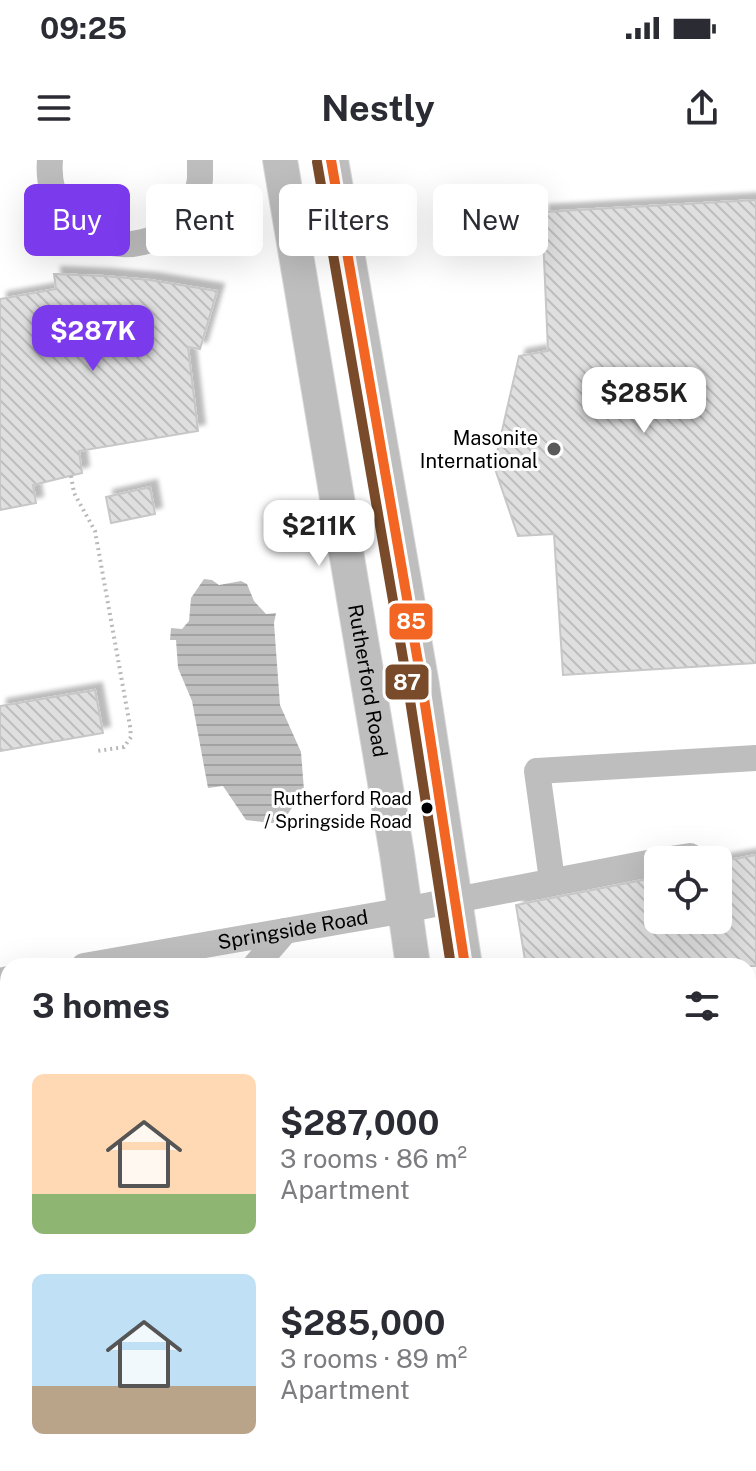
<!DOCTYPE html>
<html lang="en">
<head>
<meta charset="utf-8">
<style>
  :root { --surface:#fff; --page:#f2f2f3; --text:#2b2b33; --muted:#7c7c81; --accent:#7c3aed }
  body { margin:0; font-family:"Public Sans",sans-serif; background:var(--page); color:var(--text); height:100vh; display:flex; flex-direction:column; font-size:30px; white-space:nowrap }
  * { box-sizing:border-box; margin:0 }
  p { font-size:26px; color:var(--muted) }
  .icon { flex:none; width:44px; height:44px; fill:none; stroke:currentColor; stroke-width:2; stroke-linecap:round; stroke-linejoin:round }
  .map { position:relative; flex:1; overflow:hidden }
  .details { position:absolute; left:0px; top:798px; width:756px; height:514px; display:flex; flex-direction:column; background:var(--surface); border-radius:24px 24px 0 0; box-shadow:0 8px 32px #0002 }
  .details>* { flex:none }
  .guide { position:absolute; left:24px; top:24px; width:708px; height:72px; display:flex; gap:16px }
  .fabs { position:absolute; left:644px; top:686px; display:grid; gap:16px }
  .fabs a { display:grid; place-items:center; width:88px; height:88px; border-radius:12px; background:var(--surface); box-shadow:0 8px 32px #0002; font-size:40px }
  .price { position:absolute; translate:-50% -68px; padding:0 18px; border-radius:16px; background:#fff; color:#222; font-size:26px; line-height:52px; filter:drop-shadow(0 2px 4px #0008) }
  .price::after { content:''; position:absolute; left:50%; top:48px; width:24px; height:18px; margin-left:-12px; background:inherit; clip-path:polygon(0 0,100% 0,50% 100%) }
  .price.current { background:var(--accent); color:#fff }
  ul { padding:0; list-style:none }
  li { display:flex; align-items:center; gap:24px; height:200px; padding:0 32px }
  li span { display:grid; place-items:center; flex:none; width:224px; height:160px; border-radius:12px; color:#555 }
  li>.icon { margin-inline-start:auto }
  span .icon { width:96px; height:96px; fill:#fffc; stroke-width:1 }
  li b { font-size:34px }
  h2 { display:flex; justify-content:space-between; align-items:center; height:96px; padding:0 32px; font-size:34px }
  .tag { padding:0 28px; border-radius:12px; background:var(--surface); box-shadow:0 8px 32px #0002; font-size:28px; line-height:72px }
  .tag.current { background:var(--accent); color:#fff }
  .status { display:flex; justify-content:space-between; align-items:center; height:56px; padding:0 40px; background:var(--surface); direction:ltr }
  .status svg { height:22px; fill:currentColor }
  header { display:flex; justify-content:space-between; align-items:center; height:104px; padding:0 32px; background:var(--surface); font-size:36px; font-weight:700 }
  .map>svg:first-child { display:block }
  .forest { fill:url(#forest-firs) }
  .water { fill:url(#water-rules) }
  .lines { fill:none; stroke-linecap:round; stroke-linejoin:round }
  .stream { stroke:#bfbfbf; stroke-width:7 }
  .building { fill:url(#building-back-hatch); stroke:#c7c7c7; stroke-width:2; filter:url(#shadow) }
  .minor-tunnel { stroke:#d9d9d9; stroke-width:26; stroke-dasharray:26 13; stroke-linecap:butt }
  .major-casing { stroke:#dbdbdb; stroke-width:36 }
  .path { stroke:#b9b9b9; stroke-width:4; stroke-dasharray:2 4; stroke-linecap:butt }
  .minor { stroke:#bebebe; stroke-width:26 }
  .major { stroke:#bebebe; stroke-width:34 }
  .bus-1-casing { stroke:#fff; stroke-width:16 }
  .bus-2-casing { stroke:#fff; stroke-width:16 }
  .bus-1 { stroke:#f26522; stroke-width:10 }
  .bus-2 { stroke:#7a4b2a; stroke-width:10 }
  .poi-dot { fill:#595959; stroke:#fff; stroke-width:3 }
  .bus-dot { fill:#000; stroke:#fff; stroke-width:3 }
  .labels { text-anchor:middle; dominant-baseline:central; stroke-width:6; stroke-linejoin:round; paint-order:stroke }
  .bus-label { font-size:18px; fill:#000; stroke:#fff; text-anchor:end }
  .poi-label { font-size:20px; fill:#000; stroke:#fff; text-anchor:end }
  .street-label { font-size:20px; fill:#000; stroke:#fff }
  .line-badge { stroke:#fff; stroke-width:3 }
  .badge-label { font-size:22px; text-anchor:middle; font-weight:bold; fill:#fff }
</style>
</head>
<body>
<div class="status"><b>09:25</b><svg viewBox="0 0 49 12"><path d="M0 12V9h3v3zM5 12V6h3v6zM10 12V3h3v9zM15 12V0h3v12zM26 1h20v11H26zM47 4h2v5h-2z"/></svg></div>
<header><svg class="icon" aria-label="menu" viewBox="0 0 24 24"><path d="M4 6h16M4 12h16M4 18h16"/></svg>Nestly<svg class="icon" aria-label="share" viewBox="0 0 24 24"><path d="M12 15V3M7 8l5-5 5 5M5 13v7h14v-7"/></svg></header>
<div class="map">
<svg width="756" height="1311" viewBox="0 0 756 1311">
  <defs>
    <pattern id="forest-firs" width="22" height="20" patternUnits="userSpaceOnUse" patternTransform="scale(2)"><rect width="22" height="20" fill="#ececec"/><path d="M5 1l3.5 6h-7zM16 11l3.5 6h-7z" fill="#c9c9c9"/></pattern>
    <pattern id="water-rules" width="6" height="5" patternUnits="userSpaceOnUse" patternTransform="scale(2)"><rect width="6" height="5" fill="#bfbfbf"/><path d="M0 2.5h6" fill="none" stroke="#a2a2a2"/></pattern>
    <pattern id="building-back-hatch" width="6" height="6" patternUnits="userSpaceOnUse" patternTransform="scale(2)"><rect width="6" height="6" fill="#dfdfdf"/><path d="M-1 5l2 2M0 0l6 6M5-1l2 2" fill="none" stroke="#bebebe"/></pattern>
    <filter id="shadow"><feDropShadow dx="7" dy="-7" stdDeviation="2" flood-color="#0004"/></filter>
  </defs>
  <rect width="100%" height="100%" fill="#fff"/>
  <path class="forest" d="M756,1147V1311H620L618,1304H748V1149Z"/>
  <path class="water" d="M204,419L212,420L219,425L241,421L247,424L254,441L266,454L276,453L274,463L280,545L301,592L304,630L281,664L246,660L223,626L208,628L192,541L178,508L176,480H170L171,468L182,469L189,461L191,438Z"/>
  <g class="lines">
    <path class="stream" d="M748,1264L756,1255
      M468,1304L494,1308
      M38,1311L40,1304
      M692,1311L707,1304"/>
  </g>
  <path class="building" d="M756,40V503L563,515L554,374L518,376L494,306L519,196L548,191L542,52Z
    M54,114L104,116L150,120L217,131L200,189L188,187L198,271L79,291L82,313L33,325L36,343L0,350V139L56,129Z
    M150,327L155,354L111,363L106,337Z
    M95,530L103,573L0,591V546Z
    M756,695V806H526L516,745L658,717V760H718V702Z"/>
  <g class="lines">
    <path class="minor-tunnel" d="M748,990L756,986"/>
    <g class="major-casing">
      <g id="major">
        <path id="s2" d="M280,0L397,694L413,806"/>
        <path d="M331,0L422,525L465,806"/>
        <path d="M510,1304L512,1311"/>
        <path d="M562,1304L563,1311"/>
      </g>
    </g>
    <path class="path" d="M71,316L74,333L95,371L130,566L131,577L124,587L97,591"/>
    <g class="minor">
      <path d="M50,0C43,78 138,115 186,53C193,44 199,30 200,19C200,13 200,6 200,0"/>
      <path d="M664,700L690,696L691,700"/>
      <path d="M552,720L537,611L756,598"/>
      <path id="s1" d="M84,806L394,752L658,701"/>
      <path d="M255,806L285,771"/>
      <path d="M0,821L8,819"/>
      <path d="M0,907L8,906"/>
    </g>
    <use href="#major" class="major"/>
    <g class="bus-1-casing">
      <path id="bus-1" d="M331,0L422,525L465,806"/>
    </g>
    <g class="bus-2-casing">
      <path id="bus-2" d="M317,2L408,527L451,806"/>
    </g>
    <use href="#bus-1" class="bus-1"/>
    <use href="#bus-2" class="bus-2"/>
  </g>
  <circle class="poi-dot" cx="554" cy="289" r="8"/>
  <circle class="bus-dot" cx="427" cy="648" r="7"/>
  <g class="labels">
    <g class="bus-label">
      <text x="412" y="638">Rutherford Road<tspan x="412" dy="23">/ Springside Road</tspan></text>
    </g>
    <g class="poi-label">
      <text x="538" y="278">Masonite<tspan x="538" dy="23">International</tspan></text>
    </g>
    <g class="street-label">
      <text stroke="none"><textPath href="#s2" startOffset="528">Rutherford Road</textPath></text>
      <text stroke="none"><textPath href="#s1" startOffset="212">Springside Road</textPath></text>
    </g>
  </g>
  <g class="line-badge">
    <rect x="388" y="442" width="46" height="39" rx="8" fill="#f26522"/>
    <rect x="384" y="503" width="46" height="38" rx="8" fill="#7a4b2a"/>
  </g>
  <g class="badge-label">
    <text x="411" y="469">85</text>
    <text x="407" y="530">87</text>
  </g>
</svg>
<div class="fabs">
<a><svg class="icon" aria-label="locate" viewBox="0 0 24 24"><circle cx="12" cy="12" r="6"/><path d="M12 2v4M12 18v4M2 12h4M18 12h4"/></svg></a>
</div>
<b class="price current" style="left:93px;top:213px">$287K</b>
<b class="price" style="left:644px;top:275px">$285K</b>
<b class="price" style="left:319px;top:408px">$211K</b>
<div class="guide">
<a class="tag current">Buy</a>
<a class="tag">Rent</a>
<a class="tag">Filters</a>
<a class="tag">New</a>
</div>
<section class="details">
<h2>3 homes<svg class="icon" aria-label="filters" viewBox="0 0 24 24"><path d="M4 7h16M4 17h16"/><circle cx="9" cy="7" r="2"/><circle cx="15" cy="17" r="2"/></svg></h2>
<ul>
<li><span style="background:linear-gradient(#ffd9b3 75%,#8fb573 0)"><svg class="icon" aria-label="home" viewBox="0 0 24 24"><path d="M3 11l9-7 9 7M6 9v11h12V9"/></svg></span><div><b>$287,000</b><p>3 rooms · 86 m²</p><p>Apartment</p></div></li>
<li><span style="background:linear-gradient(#bfe0f5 70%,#b9a48a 0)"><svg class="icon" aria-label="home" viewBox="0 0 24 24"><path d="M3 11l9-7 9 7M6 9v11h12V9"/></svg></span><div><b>$285,000</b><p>3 rooms · 89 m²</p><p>Apartment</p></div></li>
</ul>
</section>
</div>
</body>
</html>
